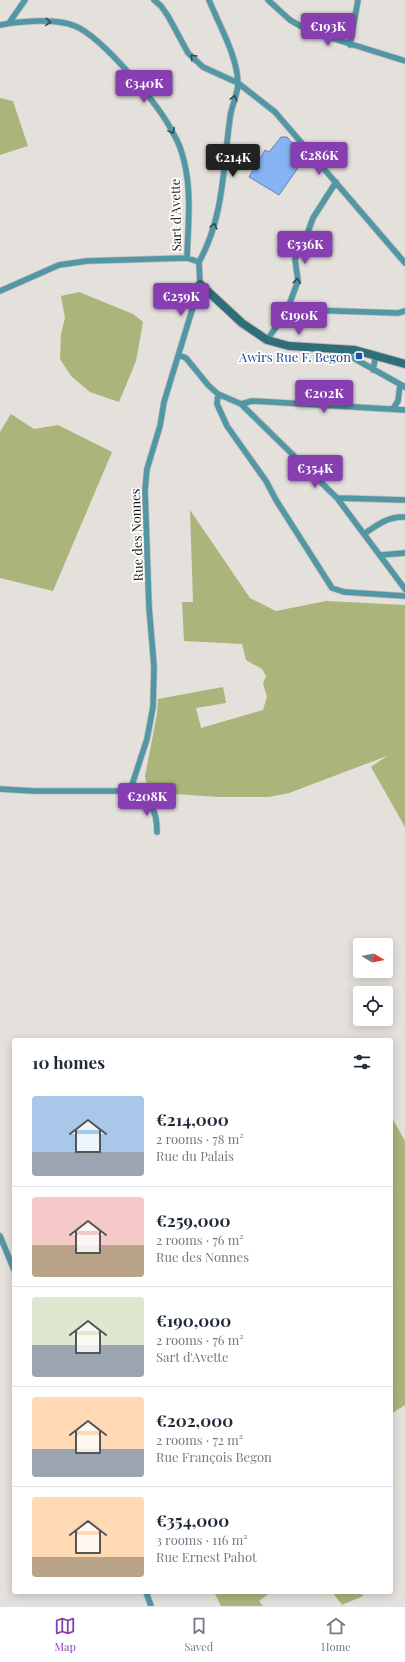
<!DOCTYPE html>
<html lang="en">
<head>
<meta charset="utf-8">
<style>
  :root { --surface:#fff; --page:#f6f6f7; --text:#1f2937; --muted:#747a83; --line:#e0e1e3; --accent:#863eb1 }
  body { margin:0; font-family:"Playfair Display",serif; background:var(--page); color:var(--text); height:100vh; display:flex; flex-direction:column; font-size:15px; white-space:nowrap }
  * { box-sizing:border-box; margin:0 }
  p { font-size:13px; color:var(--muted) }
  .icon { flex:none; width:22px; height:22px; fill:none; stroke:currentColor; stroke-width:2; stroke-linecap:round; stroke-linejoin:round }
  .map { position:relative; flex:1; overflow:hidden }
  .panel { position:absolute; left:12px; top:1038px; width:381px; height:556px; display:flex; flex-direction:column; background:var(--surface); border-radius:4px; box-shadow:0 2px 10px #0003 }
  .panel>* { flex:none }
  .needle { width:26px; rotate:100deg }
  .tools { position:absolute; left:353px; top:938px; display:grid; gap:8px }
  .tools a { display:grid; place-items:center; width:40px; height:40px; border-radius:4px; background:var(--surface); box-shadow:0 2px 10px #0003; font-size:20px }
  .price { position:absolute; translate:-50% -34px; padding:0 9px; border-radius:4px; background:var(--accent); color:#fff; font-size:13px; line-height:26px; filter:drop-shadow(0 1px 2px #0008) }
  .price::after { content:''; position:absolute; left:50%; top:24px; width:12px; height:9px; margin-left:-6px; background:inherit; clip-path:polygon(0 0,100% 0,50% 100%) }
  .price.on { background:#222; color:#fff }
  ul { padding:0; list-style:none }
  li { display:flex; align-items:center; gap:12px; height:100px; padding:0 20px }
  li+li { border-top:1px solid var(--line) }
  li span { display:grid; place-items:center; flex:none; width:112px; height:80px; border-radius:4px; color:#555 }
  li>.icon { margin-inline-start:auto }
  span .icon { width:48px; height:48px; fill:#fffc; stroke-width:1 }
  li b { font-size:17px }
  h2 { display:flex; justify-content:space-between; align-items:center; height:48px; padding:0 20px; font-size:17px }
  .tab-bar { display:flex; justify-content:space-around; align-items:center; height:56px; border-top:1px solid var(--line); background:var(--surface); font-size:11px; color:var(--muted) }
  .tab-bar a { display:grid; justify-items:center; gap:2px }
  .tab-bar .on { color:var(--accent) }
  .map>svg:first-child { display:block }
  .green { fill:#abb47a }
  .water { fill:#86b3f1; stroke:#6685b0 }
  .lines { fill:none; stroke-linecap:round; stroke-linejoin:round }
  .street-casing { stroke:#c0bcb8; stroke-width:7 }
  .secondary-casing { stroke:#c0bcb8; stroke-width:10 }
  .street { stroke:#5297a5; stroke-width:5.5 }
  .secondary { stroke:#2f6d79; stroke-width:8 }
  .oneway { stroke:#314b50 }
  .transit-dot { fill:#1a4fb4; stroke:#fff; stroke-width:1.5 }
  .labels { text-anchor:middle; dominant-baseline:central; stroke-width:3.5; stroke-linejoin:round; paint-order:stroke }
  .street-label { font-size:13px; fill:#1b1917; stroke:#fff }
  .transit-label { font-size:13px; fill:#164399; stroke:#fff; text-anchor:end }
</style>
</head>
<body>
<div class="map">
<svg width="405" height="1606" viewBox="0 0 405 1606">
  <rect width="100%" height="100%" fill="#e4e0db"/>
  <path class="green" d="M0,98L13,101L28,146L0,155Z
    M79,292L133,314L143,322L136,361L119,402L90,392L71,376L60,359L61,334L65,318L61,296Z
    M11,414L34,429L58,425L112,452L53,591L0,578V432Z
    M190,510L250,598L276,611L326,601L405,605V827L371,767L387,756L289,793L269,797H218L148,792L145,776L157,714L158,699L223,687L226,703L196,708L201,728L263,710L267,697L263,683L266,676L262,669L246,660L242,644L184,641L182,602H193Z
    M391,1116L405,1141V1405L391,1414Z
    M214,1592H271L259,1601L263,1606H221Z
    M332,1592H361L363,1596L342,1605Z"/>
  <path class="water" d="M281,137H287L305,158L279,195L249,177L265,150L269,152Z"/>
  <g class="lines">
    <g class="street-casing">
      <path id="street" d="M154,0L161,6L168,16L188,53L203,67L238,83L275,112L405,263
        M268,0L290,20L309,31L405,61
        M9,23L25,0
        M0,25C20,21 57,18 75,26C102,37 160,106 173,133C178,141 182,152 184,161C192,192 188,227 187,258
        M350,45L358,0
        M199,262C224,217 223,168 230,118C231,107 238,94 238,83C237,55 219,25 209,0
        M0,291L59,265L87,261L187,258L199,262
        M286,313L307,310L398,313L405,311
        M267,340L286,313L298,281L295,259L304,243L313,218L336,182
        M339,350L405,387
        M179,355L186,358L208,385L218,394L241,404L337,498L405,589
        M373,370L376,355
        M218,394L217,404L227,426L266,481L276,500L332,588L344,592L405,596
        M241,404L252,401L405,410
        M393,409L398,401L400,385
        M337,498L405,500
        M364,534C377,525 388,516 405,517
        M381,555L405,553
        M0,789L34,791H130C151,802 157,808 157,832
        M130,791L147,739L153,707L154,666L149,607L145,490L147,469L160,426L164,402L200,284L199,262
        M0,1236L14,1270
        M146,1592L151,1606"/>
    </g>
    <g class="secondary-casing">
      <path id="secondary" d="M200,284L242,323L267,340L289,346L355,350L405,364"/>
    </g>
    <use href="#street" class="street"/>
    <use href="#secondary" class="secondary"/>
  </g>
  <defs><path id="oneway-chevron" d="M-2-3.5L2.5 0L-2 3.5" fill="none" stroke-width="1.6" stroke-linecap="round" stroke-linejoin="round"/></defs>
  <g class="oneway">
    <use href="#oneway-chevron" transform="translate(48 22) rotate(5)"/>
    <use href="#oneway-chevron" transform="translate(193 57) rotate(-135)"/>
    <use href="#oneway-chevron" transform="translate(234 98) rotate(-76)"/>
    <use href="#oneway-chevron" transform="translate(172 131) rotate(62)"/>
    <use href="#oneway-chevron" transform="translate(214 226) rotate(-73)"/>
    <use href="#oneway-chevron" transform="translate(297 281) rotate(-84)"/>
  </g>
  <rect class="transit-dot" x="355" y="352" width="8" height="8" rx="2"/>
  <g class="labels">
    <g class="street-label">
      <text transform="translate(175 215) rotate(-91)">Sart d'Avette</text>
      <text transform="translate(136 535) rotate(-92)">Rue des Nonnes</text>
    </g>
    <g class="transit-label">
      <text x="351" y="356">Awirs Rue F. Begon</text>
    </g>
  </g>
</svg>
<div class="tools">
<a><svg class="needle" viewBox="-14 -14 28 28"><path d="M0-13l5 13h-10z" fill="#e53935"/><path d="M0 13l5-13h-10z" fill="#747a83"/></svg></a>
<a><svg class="icon" aria-label="locate" viewBox="0 0 24 24"><circle cx="12" cy="12" r="6"/><path d="M12 2v4M12 18v4M2 12h4M18 12h4"/></svg></a>
</div>
<b class="price" style="left:328px;top:47px">€193K</b>
<b class="price" style="left:144px;top:104px">€340K</b>
<b class="price" style="left:319px;top:176px">€286K</b>
<b class="price on" style="left:233px;top:178px">€214K</b>
<b class="price" style="left:305px;top:265px">€536K</b>
<b class="price" style="left:181px;top:317px">€259K</b>
<b class="price" style="left:299px;top:336px">€190K</b>
<b class="price" style="left:324px;top:414px">€202K</b>
<b class="price" style="left:315px;top:489px">€354K</b>
<b class="price" style="left:147px;top:817px">€208K</b>
<section class="panel">
<h2>10 homes<svg class="icon" aria-label="filters" viewBox="0 0 24 24"><path d="M4 7h16M4 17h16"/><circle cx="9" cy="7" r="2"/><circle cx="15" cy="17" r="2"/></svg></h2>
<ul>
<li><span style="background:linear-gradient(#a9c7e8 70%,#9aa5b1 0)"><svg class="icon" aria-label="home" viewBox="0 0 24 24"><path d="M3 11l9-7 9 7M6 9v11h12V9"/></svg></span><div><b>€214,000</b><p>2 rooms · 78 m²</p><p>Rue du Palais</p></div></li>
<li><span style="background:linear-gradient(#f6c9c9 60%,#b9a48a 0)"><svg class="icon" aria-label="home" viewBox="0 0 24 24"><path d="M3 11l9-7 9 7M6 9v11h12V9"/></svg></span><div><b>€259,000</b><p>2 rooms · 76 m²</p><p>Rue des Nonnes</p></div></li>
<li><span style="background:linear-gradient(#dfe7d0 60%,#9aa5b1 0)"><svg class="icon" aria-label="home" viewBox="0 0 24 24"><path d="M3 11l9-7 9 7M6 9v11h12V9"/></svg></span><div><b>€190,000</b><p>2 rooms · 76 m²</p><p>Sart d'Avette</p></div></li>
<li><span style="background:linear-gradient(#ffd9b3 65%,#9aa5b1 0)"><svg class="icon" aria-label="home" viewBox="0 0 24 24"><path d="M3 11l9-7 9 7M6 9v11h12V9"/></svg></span><div><b>€202,000</b><p>2 rooms · 72 m²</p><p>Rue François Begon</p></div></li>
<li><span style="background:linear-gradient(#ffd9b3 75%,#b9a48a 0)"><svg class="icon" aria-label="home" viewBox="0 0 24 24"><path d="M3 11l9-7 9 7M6 9v11h12V9"/></svg></span><div><b>€354,000</b><p>3 rooms · 116 m²</p><p>Rue Ernest Pahot</p></div></li>
</ul>
</section>
</div>
<nav class="tab-bar">
<a class="on"><svg class="icon" aria-label="map" viewBox="0 0 24 24"><path d="M3 6l6-2 6 2 6-2v14l-6 2-6-2-6 2zM9 4v14M15 6v14"/></svg>Map</a>
<a><svg class="icon" aria-label="saved" viewBox="0 0 24 24"><path d="M7 4h10v16l-5-4-5 4z"/></svg>Saved</a>
<a><svg class="icon" aria-label="home" viewBox="0 0 24 24"><path d="M3 11l9-7 9 7M6 9v11h12V9"/></svg>Home</a>
</nav>
</body>
</html>
